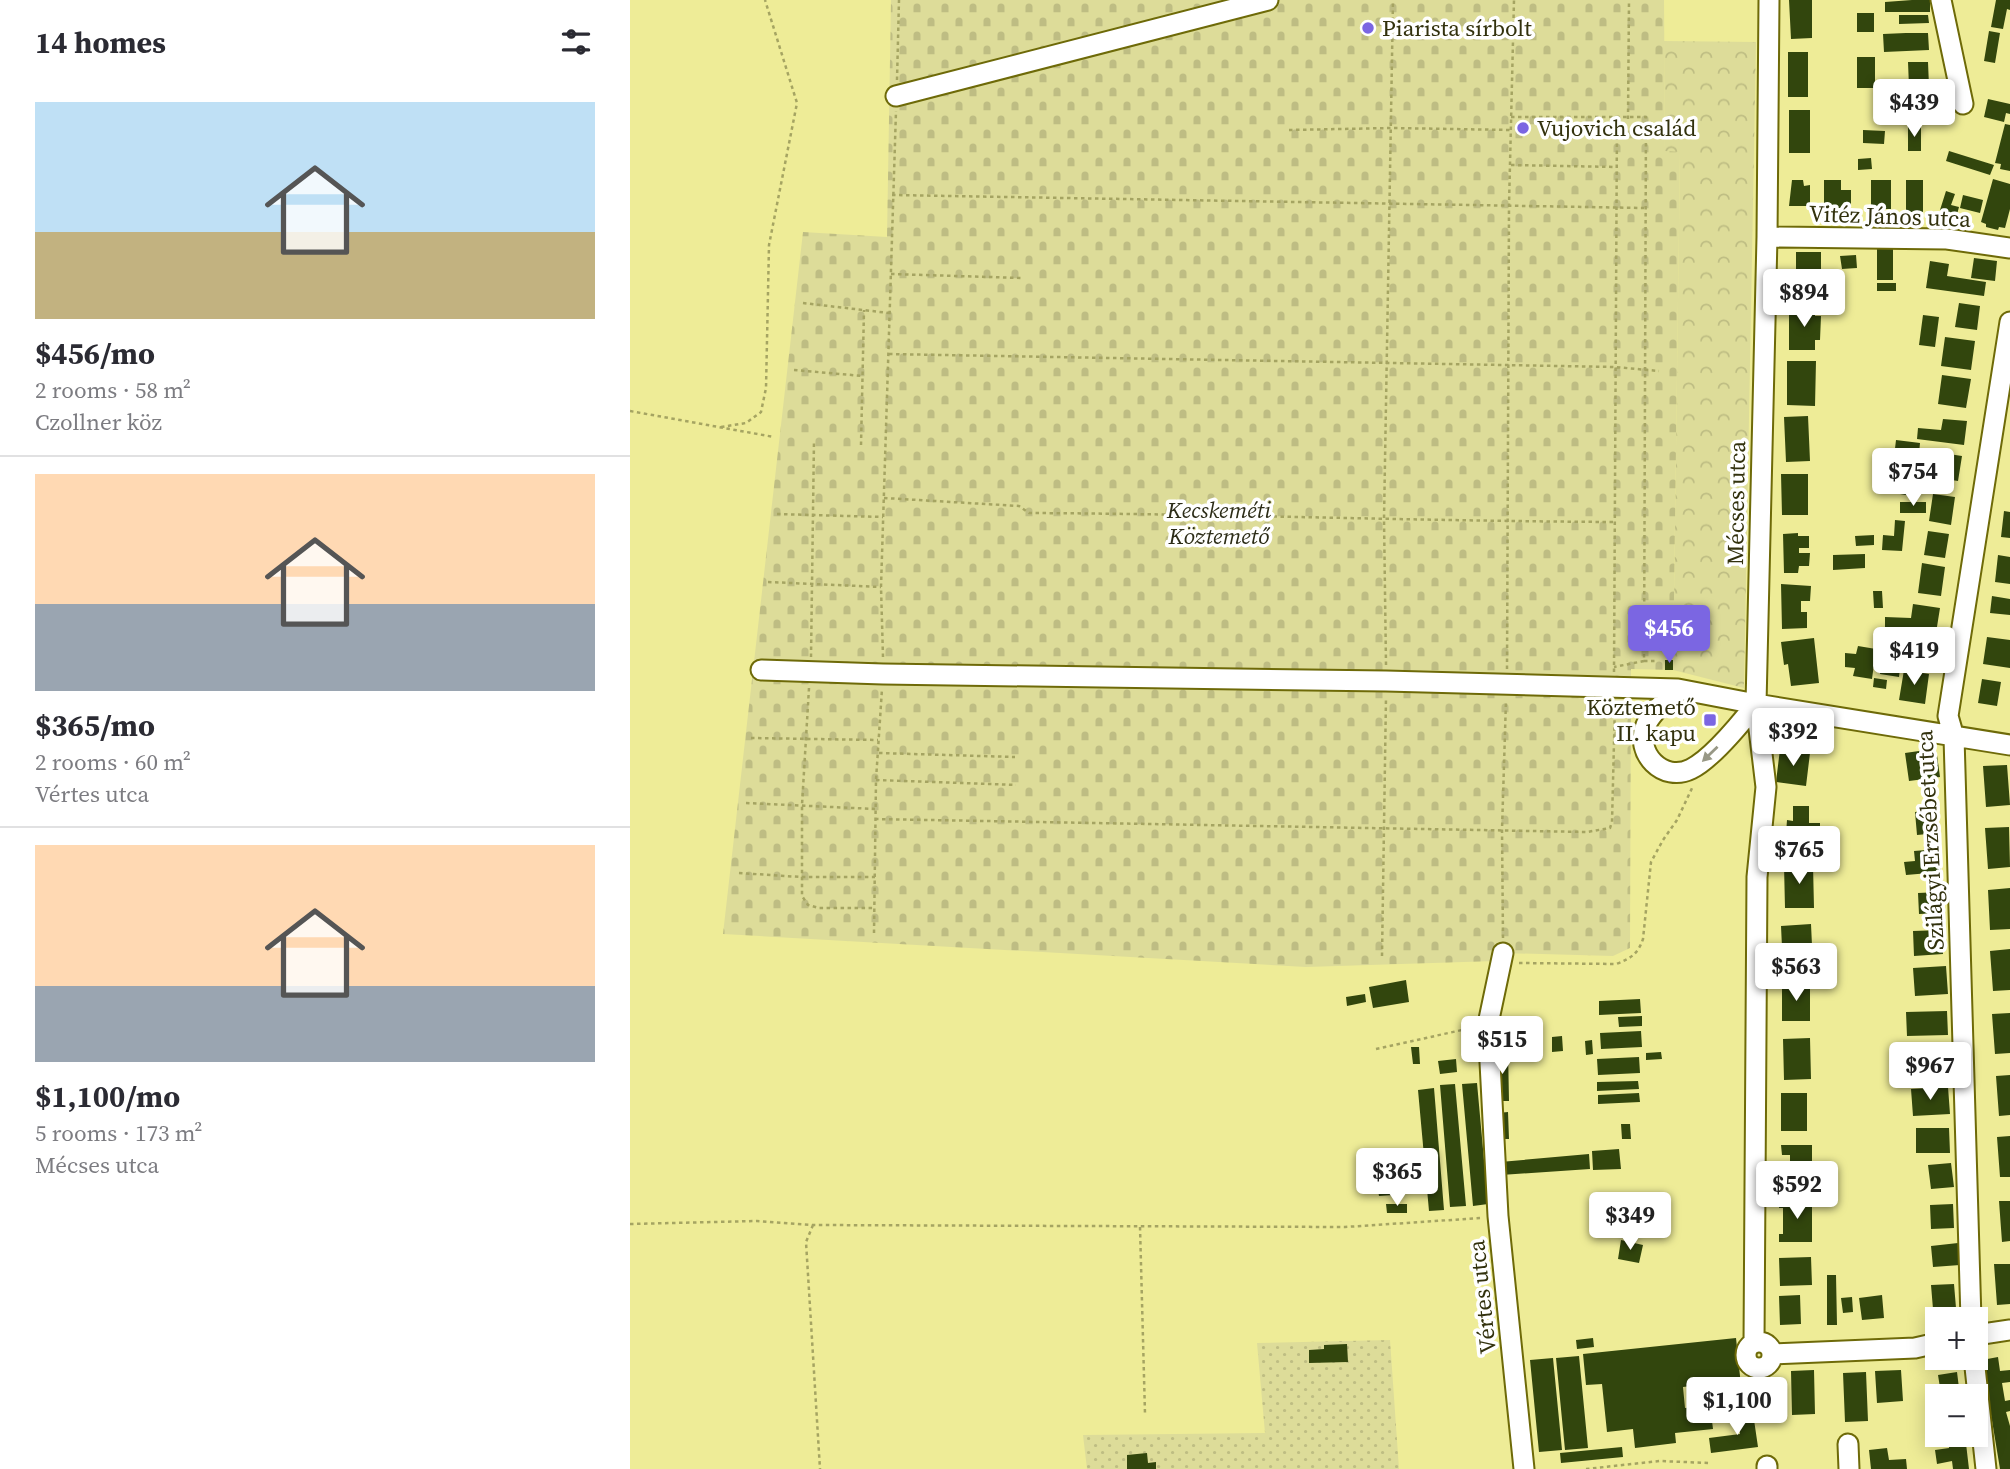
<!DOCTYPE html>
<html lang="en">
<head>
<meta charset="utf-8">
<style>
  :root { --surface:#fff; --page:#f7f7f7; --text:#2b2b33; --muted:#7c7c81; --line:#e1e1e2; --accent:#7b66e2 }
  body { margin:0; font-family:"Source Serif 4",serif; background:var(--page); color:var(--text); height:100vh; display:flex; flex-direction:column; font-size:26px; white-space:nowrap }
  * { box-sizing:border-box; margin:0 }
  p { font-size:23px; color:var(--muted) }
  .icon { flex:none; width:38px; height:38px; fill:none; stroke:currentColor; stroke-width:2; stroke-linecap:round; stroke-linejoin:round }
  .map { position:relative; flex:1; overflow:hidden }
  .drawer { display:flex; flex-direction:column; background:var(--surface); width:630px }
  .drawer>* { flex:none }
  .tools { position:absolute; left:1295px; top:1307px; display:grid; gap:14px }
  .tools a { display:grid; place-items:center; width:63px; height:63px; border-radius:0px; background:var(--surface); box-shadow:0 4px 18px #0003; font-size:35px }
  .price { position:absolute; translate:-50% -60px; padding:0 16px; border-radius:7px; background:#fff; color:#222; font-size:23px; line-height:46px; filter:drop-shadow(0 2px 4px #0008) }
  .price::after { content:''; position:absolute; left:50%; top:42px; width:21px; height:16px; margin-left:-10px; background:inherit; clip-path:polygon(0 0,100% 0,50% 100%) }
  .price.selected { background:var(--accent); color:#fff }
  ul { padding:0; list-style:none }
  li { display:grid; align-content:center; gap:14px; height:371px; padding:0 35px }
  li+li { border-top:2px solid var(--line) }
  li span { display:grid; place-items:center; height:217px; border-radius:0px; color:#555 }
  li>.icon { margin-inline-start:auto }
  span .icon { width:126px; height:126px; fill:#fffc; stroke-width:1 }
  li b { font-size:30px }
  h2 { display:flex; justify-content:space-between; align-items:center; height:84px; padding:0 35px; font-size:30px }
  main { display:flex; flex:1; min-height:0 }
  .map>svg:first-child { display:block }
  .grass { fill:url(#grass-dots) }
  .forest { fill:url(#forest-crowns) }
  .cemetery { fill:url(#cemetery-stones) }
  .building { fill:#32460d }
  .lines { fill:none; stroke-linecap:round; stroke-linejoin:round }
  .minor-casing { stroke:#6e6a08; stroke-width:23 }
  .path { stroke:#a5a462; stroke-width:2.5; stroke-dasharray:3.5 3.5; stroke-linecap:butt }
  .minor { stroke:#fff; stroke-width:19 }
  .oneway { fill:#989886 }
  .poi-dot { fill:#7b66e2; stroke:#fff; stroke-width:2.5 }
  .labels { text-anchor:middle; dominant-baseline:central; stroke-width:7; stroke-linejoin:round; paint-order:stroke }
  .poi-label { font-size:23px; fill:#32310d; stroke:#fff; text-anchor:start }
  .street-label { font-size:23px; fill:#32310d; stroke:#fff }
  .park-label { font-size:23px; font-style:italic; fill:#2c2c17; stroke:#fff }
</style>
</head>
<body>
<main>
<section class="drawer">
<h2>14 homes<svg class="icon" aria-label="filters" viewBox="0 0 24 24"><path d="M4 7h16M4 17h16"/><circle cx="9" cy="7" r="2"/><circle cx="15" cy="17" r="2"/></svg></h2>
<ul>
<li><span style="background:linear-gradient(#bfe0f5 60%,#c2b280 0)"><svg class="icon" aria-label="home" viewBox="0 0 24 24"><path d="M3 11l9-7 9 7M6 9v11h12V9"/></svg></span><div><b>$456/mo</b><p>2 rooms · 58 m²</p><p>Czollner köz</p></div></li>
<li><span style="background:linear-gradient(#ffd9b3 60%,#9aa5b1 0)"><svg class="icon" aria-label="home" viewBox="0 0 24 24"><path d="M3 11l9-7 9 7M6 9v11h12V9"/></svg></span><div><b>$365/mo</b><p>2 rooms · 60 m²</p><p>Vértes utca</p></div></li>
<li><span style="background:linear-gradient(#ffd9b3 65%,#9aa5b1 0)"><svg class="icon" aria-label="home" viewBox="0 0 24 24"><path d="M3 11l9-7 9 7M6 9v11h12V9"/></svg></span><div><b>$1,100/mo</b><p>5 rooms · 173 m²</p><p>Mécses utca</p></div></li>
</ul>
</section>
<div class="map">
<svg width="1380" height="1469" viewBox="0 0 1380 1469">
  <defs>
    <pattern id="grass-dots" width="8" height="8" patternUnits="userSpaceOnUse" patternTransform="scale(1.75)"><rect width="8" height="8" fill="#dddc99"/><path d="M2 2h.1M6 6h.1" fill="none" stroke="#bebd83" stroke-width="1.8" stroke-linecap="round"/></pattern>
    <pattern id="forest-crowns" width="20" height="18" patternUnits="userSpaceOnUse" patternTransform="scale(1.75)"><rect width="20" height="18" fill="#dddc99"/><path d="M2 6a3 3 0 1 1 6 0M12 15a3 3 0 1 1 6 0" fill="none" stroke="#bebd83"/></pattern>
    <pattern id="cemetery-stones" width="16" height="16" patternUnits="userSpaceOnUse" patternTransform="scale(1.75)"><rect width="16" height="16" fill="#dddc99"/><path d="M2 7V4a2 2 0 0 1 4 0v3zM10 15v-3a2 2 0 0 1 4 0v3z" fill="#bebd83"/></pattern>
  </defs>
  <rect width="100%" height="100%" fill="#eeec97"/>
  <path class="grass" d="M760,1340L769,1469H457L453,1435L635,1433L627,1343Z"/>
  <path class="forest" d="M1034,41L1126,42L1114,688L1043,670L1050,152H1035Z"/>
  <path class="cemetery" d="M261,0H1034L1035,151L1050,152L1043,670L1001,669L1000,948L983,956L873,953L866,961L676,967L93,934L173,232L257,237Z"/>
  <path class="building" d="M1159,0H1182V38L1161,39Z
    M1282,0H1300V12H1255V2Z
    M1366,0H1380V10L1377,9L1373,29L1361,27Z
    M1227,13H1244V32H1227Z
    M1269,15H1298L1299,23L1269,24Z
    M1359,31L1370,33L1365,63L1354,61Z
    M1276,33H1298L1299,50L1254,52L1253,34Z
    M1158,52H1178V97H1158Z
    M1227,57H1245V88H1227Z
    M1278,62H1298L1299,86L1279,87Z
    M1249,99H1277V108H1249Z
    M1358,99L1380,104V114L1376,113L1374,122L1354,117Z
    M1159,110H1180V153H1159Z
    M1375,124L1380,125V171L1370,169L1371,164L1365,163Z
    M1278,126L1291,127V151H1278Z
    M1233,130L1255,131L1254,144L1233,143Z
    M1319,151L1364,165L1360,175L1316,161Z
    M1241,158L1242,169L1228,170V159Z
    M1363,179L1380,184V209L1375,228L1369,227L1368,230L1356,227V224L1351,222Z
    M1162,180H1173L1174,186L1180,185V206H1159Z
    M1194,180H1211V190H1221V206H1211V210H1194Z
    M1241,180H1261V209H1241Z
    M1276,180H1293V212H1276Z
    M1316,191L1325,194L1321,205L1329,207L1326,218L1310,210Z
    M1333,195L1353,200L1350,213L1330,208Z
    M1247,248H1263V280H1247Z
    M1166,252H1191V272H1181V291H1157V273H1166Z
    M1226,255L1227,268L1212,269L1210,256Z
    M1344,258L1367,261L1365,281L1341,278Z
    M1300,261L1319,264L1317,276L1356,282L1354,296L1296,288Z
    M1247,283H1266V291H1247Z
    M1329,303L1350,306L1347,330L1325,327Z
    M1159,308H1185V316H1191L1190,340H1185V350H1159Z
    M1293,315L1309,317L1305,347L1289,345Z
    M1315,337L1345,341L1341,370L1311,366Z
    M1157,361H1186L1185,406L1157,405Z
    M1312,375L1341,379L1336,408L1308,404Z
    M1178,416L1180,461L1156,462L1154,417Z
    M1313,419L1337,421L1334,445L1287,439L1288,428L1311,430Z
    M1266,440L1290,443L1289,454L1275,453L1274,458L1264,457Z
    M1292,450L1332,456L1328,481L1288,475Z
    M1151,474H1178V515H1152Z
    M1272,478L1284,480L1282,496L1270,494Z
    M1303,494L1325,497L1321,525L1299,521Z
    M1270,502H1296V513H1270Z
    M1374,511L1380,512V538L1371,537Z
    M1265,520L1275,521L1272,551L1252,550L1253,535L1264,536Z
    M1298,531L1319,534L1315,558L1294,555Z
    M1168,533V536H1179V548H1169V553H1180L1179,566H1169L1168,573H1154L1153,534Z
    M1244,535V545L1226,546L1225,536Z
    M1235,554V568L1203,570V555Z
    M1368,555L1380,557V584L1365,582Z
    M1292,563L1315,567L1311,596L1288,593Z
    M1151,584L1181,586L1180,601H1171V612H1177V628L1152,629Z
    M1243,591H1252L1253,608H1244Z
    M1362,596L1380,599V615L1360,613Z
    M1283,604L1310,608L1306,633L1255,629V617L1281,618Z
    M1357,637L1380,640V668L1353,664Z
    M1184,638L1189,683L1161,686L1158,664L1154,665L1151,642Z
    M1284,639L1305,642L1301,672L1280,669Z
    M1228,646L1246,649L1242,679L1223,676L1225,668L1215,667V653L1226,654Z
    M1035,660H1043V670H1035Z
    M1251,665L1270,668L1269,677L1250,674Z
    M1274,670L1299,674L1295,704L1269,700Z
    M1244,678L1257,680L1256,689L1243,687Z
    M1352,679L1371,682L1367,706L1348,703Z
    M1150,749L1180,753L1176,786L1146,782Z
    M1296,750V756L1307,755L1310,777L1279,781L1275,753Z
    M1377,765L1380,805L1356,807L1353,766Z
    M1163,806H1179V823H1190V833H1178V848H1162V835L1156,834L1157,820L1163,821Z
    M1306,810L1308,833L1287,835L1285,812Z
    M1379,827L1380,867L1358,869L1355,828Z
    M1309,849L1311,872L1276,875L1274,862L1285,861L1284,851Z
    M1154,865H1183L1184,908H1155Z
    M1380,888V929L1360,930L1358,890Z
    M1310,892L1311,913L1289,914L1288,893Z
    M1181,924L1183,967L1153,968L1151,926Z
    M1312,930L1313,954L1284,956L1283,931Z
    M1380,949V990L1363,991L1360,951Z
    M1316,966L1318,994L1285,996L1283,968Z
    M776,980L779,1002L743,1008L739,987Z
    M1180,985V1021H1152V986Z
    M735,994L736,1002L717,1006L716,997Z
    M1010,999L1011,1013L969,1015V1001Z
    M1317,1011L1318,1035L1277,1036L1276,1012Z
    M1380,1013V1053L1365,1054L1362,1014Z
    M1012,1016V1026L989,1027L988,1017Z
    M1011,1031L1012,1047L971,1049L970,1033Z
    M932,1036L933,1051L922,1052V1037Z
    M1180,1038L1181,1079L1154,1080L1153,1039Z
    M962,1040L963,1054L956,1055L955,1041Z
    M1318,1046V1071L1294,1072L1293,1047Z
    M781,1047H789L790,1064H783Z
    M878,1050L879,1101H866L865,1051Z
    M1031,1052L1032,1059L1016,1060V1053Z
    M1009,1057L1010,1073L968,1075L967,1059Z
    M826,1059L827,1072L810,1074L808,1061Z
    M1380,1075V1115L1369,1116L1366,1076Z
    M1008,1081L1009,1089L967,1091V1082Z
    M847,1083L858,1204L843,1206L832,1084Z
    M825,1084L836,1206L820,1207L810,1085Z
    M1318,1087L1320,1114L1283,1116L1281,1089Z
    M804,1088L814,1210L799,1211L788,1090Z
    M1009,1093L1010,1102L968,1104V1095Z
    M1151,1093H1177V1131H1151Z
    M878,1112L879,1139H869L868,1113Z
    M991,1124H1000L1001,1139H992Z
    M1286,1128H1319L1320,1153H1286Z
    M1380,1136V1177H1370L1367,1137Z
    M1151,1145H1182V1186H1152L1151,1176H1160V1155H1152Z
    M989,1149L991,1169L963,1170L962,1151Z
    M959,1154L960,1169L871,1175L870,1162Z
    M771,1161L772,1175L761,1176L763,1195L749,1196L743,1163Z
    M1321,1163L1324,1187L1301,1189L1298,1165Z
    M1149,1200H1182V1242H1149V1234H1153V1208H1149Z
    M1369,1201H1380V1241L1372,1242Z
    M756,1204H777V1213H757Z
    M1323,1204L1324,1228L1301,1229L1300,1205Z
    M991,1240L1013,1245L1009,1263L988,1259Z
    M1328,1243L1330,1265L1303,1267L1301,1246Z
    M1181,1257L1182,1285L1150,1286L1149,1258Z
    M1364,1264H1380V1304L1367,1305Z
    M1197,1275H1206L1207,1325H1197Z
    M1324,1284L1326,1308L1303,1309L1301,1285Z
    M1170,1295L1171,1324L1150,1325L1149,1296Z
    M1252,1295L1254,1318L1232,1320L1229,1298Z
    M1222,1297L1223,1312L1213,1313L1211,1298Z
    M963,1338L964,1347L947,1349L946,1340Z
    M1106,1338L1112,1395L1079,1398L1077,1384L1053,1387L1055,1408L1080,1405L1083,1429L1045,1433L1046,1443L1005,1448L1003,1429L977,1432L972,1384L956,1385L953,1354Z
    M717,1344L718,1362L679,1363V1350L694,1349V1345Z
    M949,1356L958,1448L935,1450L926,1358Z
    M1368,1357L1370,1371L1380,1370V1382L1372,1383L1375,1401L1380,1400V1411L1376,1412L1380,1426V1469H1370L1352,1360Z
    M923,1358L932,1450L909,1452L900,1360Z
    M1184,1370L1185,1414L1162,1415L1161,1371Z
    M1271,1370L1273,1401L1247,1403L1245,1371Z
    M1236,1372L1238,1421L1215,1422L1213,1373Z
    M1327,1372L1330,1396H1307V1412L1299,1413L1296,1396L1311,1394L1308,1375Z
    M1123,1413L1128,1447L1081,1453L1079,1438L1110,1434L1108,1415Z
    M1307,1424V1437L1302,1438L1300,1425Z
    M1318,1435H1335L1339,1469H1323L1322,1461L1307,1464L1305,1450L1319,1448Z
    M992,1447L993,1457L931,1463L930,1453Z
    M1257,1448L1259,1460L1276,1459L1277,1469H1241L1239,1450Z
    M517,1453L518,1463L526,1462V1469H497V1455Z"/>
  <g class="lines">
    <g class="minor-casing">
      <path id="minor" d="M1311,0L1333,104
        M266,96L638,0
        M1137,237L1317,239L1380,248
        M131,670L253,674L756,681L1048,689L1126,704L1380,745
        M1048,689C1038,699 1022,711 1016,725C1004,753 1033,783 1061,769C1082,759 1111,723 1126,704
        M873,953L858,1024L868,1216L894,1469
        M1341,1320L1324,737L1318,716L1380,322
        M1346,1335L1380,1330
        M1116 1355a13 13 0 1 1 26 0a13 13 0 1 1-26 0Z
        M1124,1343L1127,877L1136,787L1126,704L1137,237L1139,0
        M1142,1354L1285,1348L1307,1343
        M1344,1358L1356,1469
        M1218,1444L1219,1469
        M1137,1466V1469"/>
    </g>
    <path class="path" d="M267,80L269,0
      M881,117H1016L1014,661L984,667
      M998,119L999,0
      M659,130L762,128L881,130
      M881,165L986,167
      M262,195L1014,208
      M261,274L391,278
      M173,303L259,313
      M259,354L985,367L1029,371
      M164,370L233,376
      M0,411L144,437
      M91,427L116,423L131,412L136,388L139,245L167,103L135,0
      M231,445L234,310
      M254,498L389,506L399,513C594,514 790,521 985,522
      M147,514L253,517
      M138,582L251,587
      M181,657L184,440
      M253,657L251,587L266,111
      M1014,661H1028
      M756,665L754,519L763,0
      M877,669L879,205L884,0
      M984,672L987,119
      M179,688L172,805V896L178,905L189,908H243
      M121,738L248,740
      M249,753L385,757
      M246,780L386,785
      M116,803L245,809
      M245,819L957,832L980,828L982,822L985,703
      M109,873L171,877H245
      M244,933L246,780L252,689
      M873,938L872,830L876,700
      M752,956L756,697
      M889,963L986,964C1000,959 1008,954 1013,939L1021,862L1033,840L1047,820L1063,786
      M746,1049L841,1028
      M0,1224L127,1221L183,1225L715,1227L851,1218
      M183,1225L176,1242L190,1469
      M510,1227L515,1414
      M956,1469L1030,1461L1079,1463"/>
    <use href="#minor" class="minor"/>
  </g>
  <defs><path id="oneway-solid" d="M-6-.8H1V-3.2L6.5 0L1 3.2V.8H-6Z" transform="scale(1.75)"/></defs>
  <use class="oneway" href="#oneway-solid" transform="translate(1080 754) rotate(136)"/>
  <g class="poi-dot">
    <circle cx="738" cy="28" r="7"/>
    <circle cx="893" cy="128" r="7"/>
    <rect x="1073" y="713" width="14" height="14" rx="3.5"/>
  </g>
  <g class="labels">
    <g class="poi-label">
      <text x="752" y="28">Piarista sírbolt</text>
      <text x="907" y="128">Vujovich család</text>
      <text x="1066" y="707" text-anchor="end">Köztemető<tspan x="1066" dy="26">II. kapu</tspan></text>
    </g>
    <g class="street-label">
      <text transform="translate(1260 216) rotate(2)">Vitéz János utca</text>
      <text transform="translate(1106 503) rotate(-89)">Mécses utca</text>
      <text transform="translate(1300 840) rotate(-93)">Szilágyi Erzsébet utca</text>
      <text transform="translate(852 1297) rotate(-96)">Vértes utca</text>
    </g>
    <g class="park-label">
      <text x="589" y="510">Kecskeméti<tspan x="589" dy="26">Köztemető</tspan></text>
    </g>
  </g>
</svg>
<div class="tools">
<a>+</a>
<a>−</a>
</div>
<b class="price" style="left:1284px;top:139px">$439</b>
<b class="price" style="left:1174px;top:329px">$894</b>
<b class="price" style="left:1283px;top:508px">$754</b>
<b class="price selected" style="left:1039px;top:665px">$456</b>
<b class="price" style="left:1284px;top:687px">$419</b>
<b class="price" style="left:1163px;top:768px">$392</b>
<b class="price" style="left:1169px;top:886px">$765</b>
<b class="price" style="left:1166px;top:1003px">$563</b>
<b class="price" style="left:872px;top:1076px">$515</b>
<b class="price" style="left:1300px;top:1102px">$967</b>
<b class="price" style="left:767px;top:1208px">$365</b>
<b class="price" style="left:1167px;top:1221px">$592</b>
<b class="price" style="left:1000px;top:1252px">$349</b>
<b class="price" style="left:1107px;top:1437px">$1,100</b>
</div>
</main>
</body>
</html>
